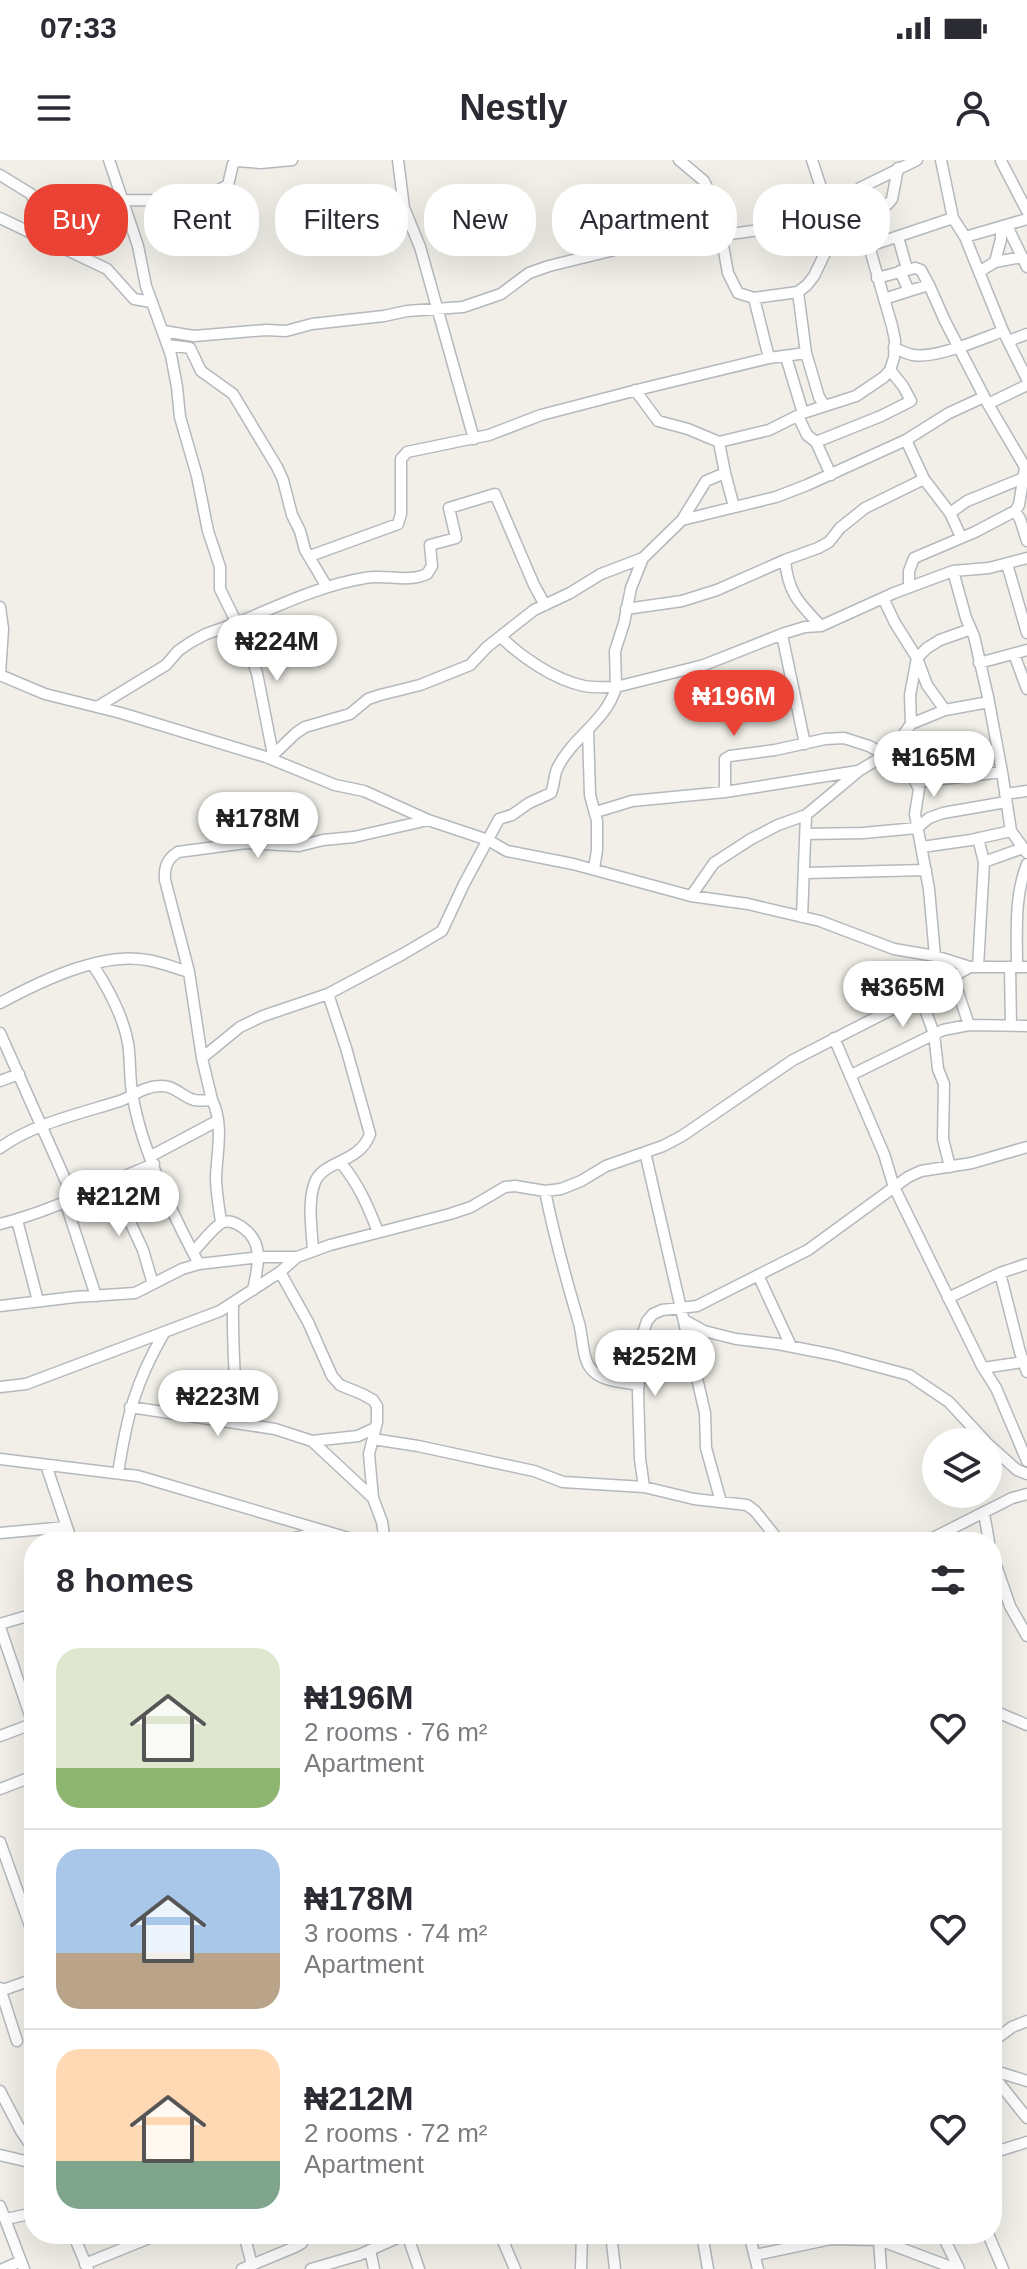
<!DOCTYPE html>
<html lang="en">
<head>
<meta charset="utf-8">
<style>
  :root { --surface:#fff; --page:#f7f7f7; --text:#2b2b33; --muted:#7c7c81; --line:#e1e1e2; --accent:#ea4335 }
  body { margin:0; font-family:Helvetica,sans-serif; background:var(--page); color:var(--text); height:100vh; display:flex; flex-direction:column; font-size:30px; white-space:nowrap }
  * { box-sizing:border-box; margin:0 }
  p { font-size:26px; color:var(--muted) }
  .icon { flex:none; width:44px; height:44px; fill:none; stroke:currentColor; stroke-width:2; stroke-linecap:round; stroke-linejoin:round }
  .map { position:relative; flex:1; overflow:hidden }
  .drawer { position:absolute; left:24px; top:1372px; width:978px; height:712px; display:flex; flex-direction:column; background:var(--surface); border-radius:32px; box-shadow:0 8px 32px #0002 }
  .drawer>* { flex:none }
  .hud { position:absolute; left:24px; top:24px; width:980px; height:72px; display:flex; gap:16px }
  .fabs { position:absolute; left:922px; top:1268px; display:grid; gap:16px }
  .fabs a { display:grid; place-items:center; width:80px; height:80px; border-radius:50%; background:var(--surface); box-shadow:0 8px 32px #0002; font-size:40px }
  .price { position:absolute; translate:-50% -68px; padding:0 18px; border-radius:28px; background:#fff; color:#222; font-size:26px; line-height:52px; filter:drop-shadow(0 2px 4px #0008) }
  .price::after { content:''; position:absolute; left:50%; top:48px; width:24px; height:18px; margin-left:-12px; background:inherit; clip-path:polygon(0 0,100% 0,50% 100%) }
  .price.active { background:var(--accent); color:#fff }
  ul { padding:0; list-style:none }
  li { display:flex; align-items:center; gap:24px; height:200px; padding:0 32px }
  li+li { border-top:2px solid var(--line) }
  li span { display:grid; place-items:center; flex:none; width:224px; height:160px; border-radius:24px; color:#555 }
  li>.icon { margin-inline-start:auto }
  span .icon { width:96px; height:96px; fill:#fffc; stroke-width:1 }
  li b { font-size:34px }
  h2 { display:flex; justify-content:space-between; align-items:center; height:96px; padding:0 32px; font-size:34px }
  .tag { padding:0 28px; border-radius:32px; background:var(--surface); box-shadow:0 8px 32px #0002; font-size:28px; line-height:72px }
  .tag.active { background:var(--accent); color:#fff }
  .status { display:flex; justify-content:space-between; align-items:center; height:56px; padding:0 40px; background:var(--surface); direction:ltr }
  .status svg { height:22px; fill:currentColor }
  header { display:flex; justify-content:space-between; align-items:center; height:104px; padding:0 32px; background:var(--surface); font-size:36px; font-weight:700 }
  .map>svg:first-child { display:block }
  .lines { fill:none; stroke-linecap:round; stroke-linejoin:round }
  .minor-casing { stroke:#b5b8bc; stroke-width:13 }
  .minor { stroke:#fff; stroke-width:10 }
</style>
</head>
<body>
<div class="status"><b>07:33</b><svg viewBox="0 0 49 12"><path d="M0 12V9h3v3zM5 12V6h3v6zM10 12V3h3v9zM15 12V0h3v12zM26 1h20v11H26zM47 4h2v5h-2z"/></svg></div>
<header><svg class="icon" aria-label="menu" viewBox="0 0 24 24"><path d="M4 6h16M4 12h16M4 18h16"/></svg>Nestly<svg class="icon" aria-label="person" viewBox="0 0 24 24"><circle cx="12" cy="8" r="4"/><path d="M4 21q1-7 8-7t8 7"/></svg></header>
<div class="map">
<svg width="1027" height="2109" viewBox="0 0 1027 2109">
  <rect width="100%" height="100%" fill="#f1efe8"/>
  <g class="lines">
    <g class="minor-casing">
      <path id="minor" d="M109,0L138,86L146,126L171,195L177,227L180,257L197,316L208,371L220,407V429L243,476L257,513L273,595
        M398,0L404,48L420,87L474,279
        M679,0L704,21L716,47L728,113L738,133L754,138L769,198
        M812,0L832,61
        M941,0L953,58L965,77L1003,171L1027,219
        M1001,1L1027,51
        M0,15L31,34L36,45L41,77
        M122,40C156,40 198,44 228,25L233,4L237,1L261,3L292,0
        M0,58L107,109L134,139L152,142
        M1007,66L1027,107
        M722,75L845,59L869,53L888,44L892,39L898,8
        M898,77L907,109
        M965,77L1027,59
        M995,102L1001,79V67
        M900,111L909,131L929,125L945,161L988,244L1025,307L1019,345L1015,351L975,372L914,398L909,411V426
        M979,112L995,102L1022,97
        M877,118L915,108L921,110L929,125
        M754,138L798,132
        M884,139L909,131
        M163,171L194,176L266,170L286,171L312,164L384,156L407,151L463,147L501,134L529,113L549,106L651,81L721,68
        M1008,181L1027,174
        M168,185L190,188L201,211L233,234L277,307L283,320L292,355L300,371L305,390L327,427
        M894,188C900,190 907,194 913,195C936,199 981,179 1003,171
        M806,193L819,237L824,245
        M786,197L803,253
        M635,230L658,261L688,269L719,282L769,270L803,253L856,236L884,217L890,210L894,198L895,180L892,166L869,86L953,58
        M988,244L1027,225
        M798,256L807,275L816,282L831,315
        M906,280L924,319L950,353L961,377
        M816,282L881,256L911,241L903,226L890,210
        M725,313L734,347
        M1015,351L1020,359L1027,381
        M950,353L967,341L1021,319
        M682,360L776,337L807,325L906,280L949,253L984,237
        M310,396L398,364L401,354V299L407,292L489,275L541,255L641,229L769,198L806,193L798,132L807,125L814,116L827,89L832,61L860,28L917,0
        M785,400C788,433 799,443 821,466
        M1007,404L1027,473
        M953,411L966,458L974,476L988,537L1002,612L1011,671L1027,693
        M883,438L895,463L917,498L927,525L945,550
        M0,447L3,469L0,514
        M626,449L682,441L717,430L785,400L818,388L829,382L840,368L865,348L924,319
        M782,475L805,584
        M501,477C521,497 555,520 584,526C594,528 605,527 616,527L615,491L624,463L631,428L643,398
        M1014,494L1027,529
        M979,503L1027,490
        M0,515L45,534L121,553L266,597L335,625L364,631L428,660L488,680L507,691L573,704L691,736L748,744L820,761L894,789L935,796L970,807
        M97,547L166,505L178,491L191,482L206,474L237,463C278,446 321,425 365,418C385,414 408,423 427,414L432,406L430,385L456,378L449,348L495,334L534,425L545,445
        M911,564L945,550L989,542
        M588,571L590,635L597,661V690L594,709
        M892,591L912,615L919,629L915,654L929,729L935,796
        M268,597L273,595L296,573L305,567L350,554L368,539L380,535L420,525L470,505L487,487L534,450L570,433L601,414L643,398L682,360L706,321L725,313L719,282
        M917,622L1002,612
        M725,632V599L730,596L775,590L825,579L844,578L869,586L886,595
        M1005,634L1027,631
        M596,652L632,641L725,632L858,611
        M807,674L863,673L917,668L929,658L943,653L1006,642
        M978,678L984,702L978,807
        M922,687L971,680L1011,671
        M984,702L1023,688
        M805,713L926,710
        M691,736L714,703L751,679L778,665L806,655L860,610L892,591L911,564L910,535L917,498L927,488L940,480L971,469
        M802,757L806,655
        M93,805C108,828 123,855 128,883C131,901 129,920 133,938C142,989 174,1057 199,1104
        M1010,807L1011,866
        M1017,807C1017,772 1014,737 1027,704
        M953,817L969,865
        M920,835L934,874L938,909L944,924L943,979L950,1007
        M0,843C39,822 102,791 147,800C161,802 175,808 189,812
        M0,873L73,1037
        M834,878L884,994L894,1027L982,1206L996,1228L1027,1301
        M202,898L240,867L263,856L328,834L403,794L442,771L464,724L499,659L512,655L529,643L551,633C554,626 554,616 557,609C571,578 607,561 616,527L704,505L785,473L805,467L821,466L894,433L953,411L989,408L1027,398
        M851,915L943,870L969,865L1027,866
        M0,921L19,914
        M212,940L202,898L189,812L165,720C164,707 167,699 178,692L246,683L299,686L323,680L354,677L428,660
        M0,988C32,964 82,953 120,941C133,936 145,926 160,926C174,925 181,936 194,940C199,941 207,940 212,940C224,964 217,992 216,1017C216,1032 219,1047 221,1062
        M645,992L705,1253L706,1288L721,1342
        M151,996L217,961
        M341,1003C359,1025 368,1046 378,1072
        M111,1021L143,1090L153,1124
        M545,1031C554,1076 566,1119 579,1163C583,1177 582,1200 592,1210C603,1222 624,1222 639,1225
        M65,1041L96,1136
        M17,1060L38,1141
        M0,1064C53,1051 103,1024 154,1004
        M313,1091C312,1070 307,1042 315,1022C324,1000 360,1003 370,974L346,888L328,834
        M193,1092C200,1085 216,1064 224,1062C231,1060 237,1064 242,1067C265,1083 258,1106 253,1130
        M280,1112L308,1162L332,1216L340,1225L362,1234L373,1240L377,1246V1262L369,1294L373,1338L382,1362L385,1382
        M1000,1113L1020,1192L1027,1212
        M758,1115L791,1186
        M948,1138L1000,1113L1027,1104
        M233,1143C232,1183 236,1222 236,1262
        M0,1146L75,1137L135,1133L182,1109L199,1104L260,1097H297L330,1085L450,1054L471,1047L505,1027L515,1026L545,1031L561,1029L581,1021L606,1006L663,986L682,976L793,900L920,835L970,807H1027
        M684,1160L704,1171L736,1179L778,1184L834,1195L909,1215L949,1242L986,1282
        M983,1208L1023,1202
        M0,1227L26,1224L220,1151L280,1112L297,1097
        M130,1247L275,1269L312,1281L373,1338
        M373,1279L418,1286L534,1311L563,1322L644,1327L694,1339L747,1345L755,1351L780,1382
        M312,1281L358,1276L375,1268
        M988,1284L1017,1310L1027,1314
        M0,1299L138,1316L362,1382
        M46,1305L72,1382
        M118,1313C127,1256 135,1223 164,1173
        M644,1327L640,1299L638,1232L643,1173L647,1161L653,1154L662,1150L697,1146L808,1090L908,1017L921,1011L972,1003L1027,987
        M984,1353L989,1382
        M0,1373L66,1367
        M278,1382L323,1371
        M925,1382L1012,1338L1027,1334
        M992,1394L1010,1446L1027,1476
        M0,1464L34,1454
        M0,1467L34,1567
        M992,1550L1027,1565
        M0,1576L32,1564
        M0,1629L34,1616
        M0,1682L34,1777
        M0,1828L17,1881
        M0,1831L34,1819
        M992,1882L1012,1867L1027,1861
        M992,1910L1027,1921
        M992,1914L1027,1958
        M0,1931L21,1971L34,1990
        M21,1971L34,1967
        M992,1993L1027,1982
        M0,1995L34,2003
        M0,2046L24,2109
        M6,2059L34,2053
        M73,2074L88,2109
        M244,2074L252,2105
        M407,2074L419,2109
        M500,2074L515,2109
        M611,2074L615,2109
        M702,2074L708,2109
        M749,2074L758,2109
        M988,2074L1003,2109
        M943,2076L959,2109
        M879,2080L881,2109
        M370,2090L374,2109
        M755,2095L831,2079L879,2080L956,2109
        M85,2104L159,2074
        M3,2109L21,2101
        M242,2109L295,2087L302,2083L303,2074
        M311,2109L359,2095L406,2074
        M581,2109L582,2074"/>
    </g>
    <use href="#minor" class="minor"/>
  </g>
</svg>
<div class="fabs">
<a><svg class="icon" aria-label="layers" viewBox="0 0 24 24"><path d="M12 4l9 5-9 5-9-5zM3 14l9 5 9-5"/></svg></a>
</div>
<b class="price" style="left:277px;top:523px">₦224M</b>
<b class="price active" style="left:734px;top:578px">₦196M</b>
<b class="price" style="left:934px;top:639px">₦165M</b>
<b class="price" style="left:258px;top:700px">₦178M</b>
<b class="price" style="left:903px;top:869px">₦365M</b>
<b class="price" style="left:119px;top:1078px">₦212M</b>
<b class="price" style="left:655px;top:1238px">₦252M</b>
<b class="price" style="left:218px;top:1278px">₦223M</b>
<div class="hud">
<a class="tag active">Buy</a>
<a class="tag">Rent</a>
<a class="tag">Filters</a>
<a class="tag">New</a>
<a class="tag">Apartment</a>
<a class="tag">House</a>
</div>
<section class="drawer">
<h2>8 homes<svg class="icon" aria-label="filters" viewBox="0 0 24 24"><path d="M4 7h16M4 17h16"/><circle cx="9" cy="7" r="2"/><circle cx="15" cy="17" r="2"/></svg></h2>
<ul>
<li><span style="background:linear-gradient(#dfe7d0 75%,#8fb573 0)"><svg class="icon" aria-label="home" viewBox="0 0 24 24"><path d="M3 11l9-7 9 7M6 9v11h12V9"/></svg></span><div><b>₦196M</b><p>2 rooms · 76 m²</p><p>Apartment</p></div><svg class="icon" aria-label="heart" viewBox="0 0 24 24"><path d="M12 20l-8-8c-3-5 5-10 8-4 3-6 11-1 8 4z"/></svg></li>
<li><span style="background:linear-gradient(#a9c7e8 65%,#b9a48a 0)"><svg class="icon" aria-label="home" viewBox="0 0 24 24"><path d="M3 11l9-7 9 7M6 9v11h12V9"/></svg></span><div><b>₦178M</b><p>3 rooms · 74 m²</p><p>Apartment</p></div><svg class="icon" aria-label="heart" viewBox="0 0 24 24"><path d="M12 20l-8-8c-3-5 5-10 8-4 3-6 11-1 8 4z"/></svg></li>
<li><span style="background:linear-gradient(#ffd9b3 70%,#7fa58c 0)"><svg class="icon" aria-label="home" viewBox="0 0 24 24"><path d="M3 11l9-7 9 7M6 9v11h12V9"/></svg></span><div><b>₦212M</b><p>2 rooms · 72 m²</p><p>Apartment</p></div><svg class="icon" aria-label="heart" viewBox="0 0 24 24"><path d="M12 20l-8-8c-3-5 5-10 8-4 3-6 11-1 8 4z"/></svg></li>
</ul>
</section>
</div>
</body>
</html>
